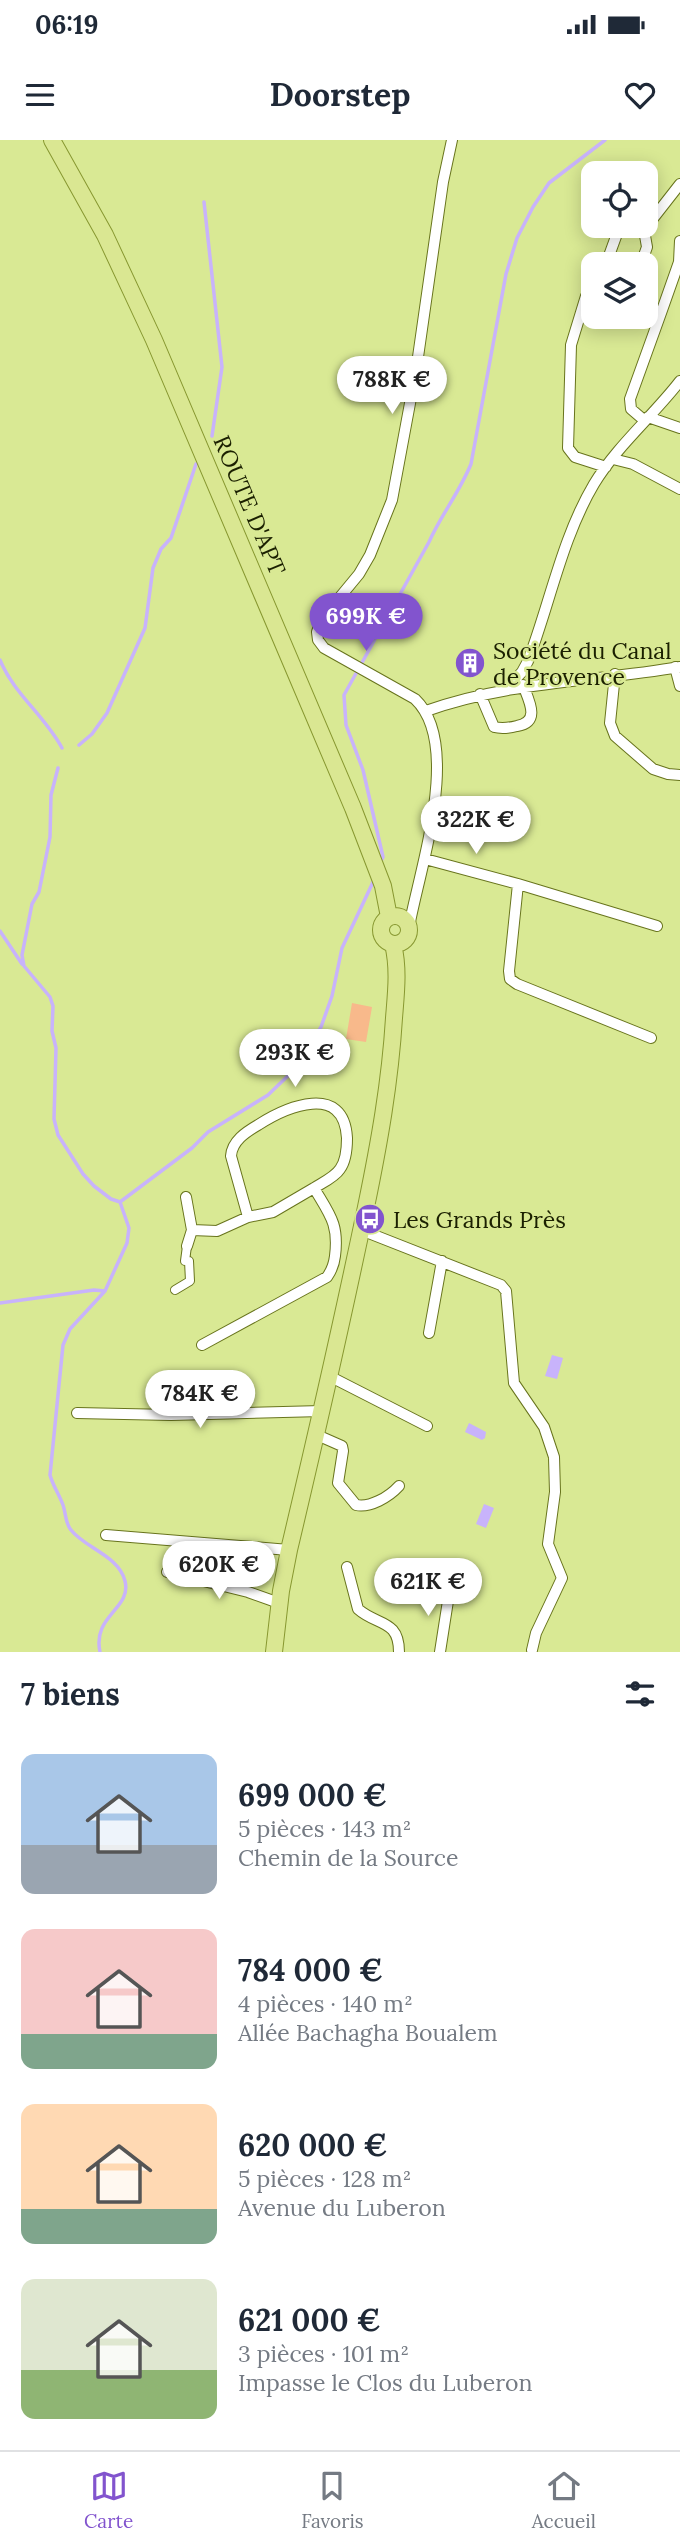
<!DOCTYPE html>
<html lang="fr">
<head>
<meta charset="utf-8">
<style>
  :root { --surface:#fff; --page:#f6f6f7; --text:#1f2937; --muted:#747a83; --line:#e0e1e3; --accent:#8254ce }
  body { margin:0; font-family:Lora,serif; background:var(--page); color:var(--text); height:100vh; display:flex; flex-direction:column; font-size:26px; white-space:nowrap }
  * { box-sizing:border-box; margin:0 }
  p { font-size:23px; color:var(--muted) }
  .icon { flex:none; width:38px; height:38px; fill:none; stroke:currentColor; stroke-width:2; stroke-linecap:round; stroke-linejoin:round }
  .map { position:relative; height:1512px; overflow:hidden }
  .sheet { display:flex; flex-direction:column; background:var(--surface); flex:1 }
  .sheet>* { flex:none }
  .fabs { position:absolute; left:581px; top:21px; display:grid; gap:14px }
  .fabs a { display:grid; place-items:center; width:77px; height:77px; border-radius:14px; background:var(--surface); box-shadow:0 4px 18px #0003; font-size:35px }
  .price { position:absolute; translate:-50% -60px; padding:0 16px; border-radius:24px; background:#fff; color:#222; font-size:23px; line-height:46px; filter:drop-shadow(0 2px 4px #0008) }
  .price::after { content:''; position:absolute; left:50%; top:42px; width:21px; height:16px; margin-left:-10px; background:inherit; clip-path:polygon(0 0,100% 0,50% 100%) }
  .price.current { background:var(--accent); color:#fff }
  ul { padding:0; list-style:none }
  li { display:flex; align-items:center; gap:21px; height:175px; padding:0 21px }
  li span { display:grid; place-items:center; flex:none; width:196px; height:140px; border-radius:14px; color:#555 }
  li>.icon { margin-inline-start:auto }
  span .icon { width:84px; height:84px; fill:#fffc; stroke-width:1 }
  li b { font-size:30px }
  h2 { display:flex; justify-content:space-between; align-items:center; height:84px; padding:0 21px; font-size:30px }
  .status { display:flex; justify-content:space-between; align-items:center; height:49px; padding:0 35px; background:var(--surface); direction:ltr }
  .status svg { height:19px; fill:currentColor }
  header { display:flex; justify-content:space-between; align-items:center; height:91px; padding:0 21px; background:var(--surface); font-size:32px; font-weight:700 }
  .menu { display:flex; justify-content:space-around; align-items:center; height:98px; border-top:2px solid var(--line); background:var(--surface); font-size:19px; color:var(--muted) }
  .menu a { display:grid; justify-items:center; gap:4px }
  .menu .current { color:var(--accent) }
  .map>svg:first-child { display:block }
  .green { fill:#f8b98b }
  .water { fill:#c8b3fb }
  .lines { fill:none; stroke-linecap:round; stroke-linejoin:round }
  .stream { stroke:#c8b3fb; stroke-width:3.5 }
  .pedestrian-casing { stroke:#68741d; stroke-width:10 }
  .minor-casing { stroke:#68741d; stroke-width:12 }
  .primary-casing { stroke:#879730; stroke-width:18 }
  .pedestrian { stroke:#fff; stroke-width:8 }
  .minor { stroke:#fff; stroke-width:10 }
  .primary { stroke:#dae792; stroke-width:16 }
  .labels { text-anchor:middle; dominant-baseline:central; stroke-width:5; stroke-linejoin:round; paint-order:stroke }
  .street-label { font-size:23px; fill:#1b2000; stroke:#d9e994 }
  .poi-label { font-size:23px; fill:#1b2000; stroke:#d9e994; text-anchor:start }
</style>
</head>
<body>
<div class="status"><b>06:19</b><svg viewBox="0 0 49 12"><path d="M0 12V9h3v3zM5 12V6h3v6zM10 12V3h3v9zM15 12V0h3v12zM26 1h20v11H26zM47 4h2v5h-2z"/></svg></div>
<header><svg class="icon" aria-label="menu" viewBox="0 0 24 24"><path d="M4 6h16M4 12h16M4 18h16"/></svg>Doorstep<svg class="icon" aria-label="heart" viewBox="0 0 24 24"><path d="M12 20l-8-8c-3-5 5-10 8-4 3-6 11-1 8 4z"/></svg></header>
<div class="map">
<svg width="680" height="1512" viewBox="0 0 680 1512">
  <rect width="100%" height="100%" fill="#d9e994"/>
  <path class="green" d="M352,863L372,867L366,902L346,899Z"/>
  <path class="water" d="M552,1215L563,1218L557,1239L545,1236Z
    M469,1283L486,1292L485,1298L482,1300L465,1292Z
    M484,1364L494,1368L486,1388L476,1384Z"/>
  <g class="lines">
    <path class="stream" d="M204,62L222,227L212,296
      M0,520C14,554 45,576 62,608
      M79,605L92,594L107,573L145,488L153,428L161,409L171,398L196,324
      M58,628L51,655L50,697L39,752L32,764L22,815L24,826L50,857L53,866L52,891L56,908L54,979L58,995L83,1034L94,1046L111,1059L120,1062
      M380,723L383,717L363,630L346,585L344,555L429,402C441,375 459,353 471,324L506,134L517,98L533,67L549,43L605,0
      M0,791L22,824
      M0,1163L94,1150L105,1151
      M100,1512C92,1475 132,1469 125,1441C119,1416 85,1408 71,1390C65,1383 66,1373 63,1365C59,1354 53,1346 50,1335L63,1205L70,1189L105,1151L127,1103L129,1088L120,1062L192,1008L208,992L268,955L294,930L321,887L332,856L342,808L374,740"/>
    <g class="pedestrian-casing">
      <path id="pedestrian" d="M175,1150L190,1141L189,1121H185L187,1106"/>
    </g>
    <g class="minor-casing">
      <path id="minor" d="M606,124L618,91
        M641,124L647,107L644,90L680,44
        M593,152L586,156L571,205L568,308L575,317L606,327
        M661,173L679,122L680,101
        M648,277L680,288
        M645,281L631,269L630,259L661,173L646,168
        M613,319L633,324L680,349
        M675,527L680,546
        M615,534L610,583L615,596L653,629L668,634L680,635
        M506,549L522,532L528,521C550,463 562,398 594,344C617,306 653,276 680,241
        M480,554L494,587C502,589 509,588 517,586C541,582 529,561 523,545
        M426,571C510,541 594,542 680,527
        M425,719L518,744
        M409,787C419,731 463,604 415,559L324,508L318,500L317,492L321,480L359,434L370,415L392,360L416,231L443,42L452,0
        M651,898L517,844L510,839L509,831L518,744L657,786
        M186,1057L192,1090
        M248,1077L231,1016C232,1001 246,992 258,985C286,967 344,942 347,998C347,1008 346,1021 340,1029C335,1037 322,1043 314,1048
        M361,1090L501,1145L506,1151L514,1243L544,1287L554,1317L555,1352L548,1404L562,1438L536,1493L532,1510
        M187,1106L192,1090L217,1091L248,1077L273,1072L314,1048C330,1075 339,1084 335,1116C334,1125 332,1130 327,1137L202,1205
        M429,1193L442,1121
        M331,1237L427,1286
        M77,1273L171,1275L322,1271
        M317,1295L342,1306L343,1311L338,1343L356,1365C370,1368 389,1357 399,1346
        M106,1395L289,1410
        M347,1427L358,1469C377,1486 399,1479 399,1512
        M444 1439a10 10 0 1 1 20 0a10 10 0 1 1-20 0Z
        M167,1432L248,1452L279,1463
        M440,1512L450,1448"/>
    </g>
    <g class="primary-casing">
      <path id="primary" d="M52,0L105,95L154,200L353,668L383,746L389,777
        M381 790a14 14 0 1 1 28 0a14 14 0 1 1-28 0Z
        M274,1512L281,1451L289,1410C316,1296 342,1182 366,1067C379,1004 390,943 394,878C396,853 399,829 393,804"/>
    </g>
    <use href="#pedestrian" class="pedestrian"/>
    <use href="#minor" class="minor"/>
    <use href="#primary" class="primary"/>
  </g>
  <defs>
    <g id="building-disc" transform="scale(1.575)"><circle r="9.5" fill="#8254ce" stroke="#d9e994"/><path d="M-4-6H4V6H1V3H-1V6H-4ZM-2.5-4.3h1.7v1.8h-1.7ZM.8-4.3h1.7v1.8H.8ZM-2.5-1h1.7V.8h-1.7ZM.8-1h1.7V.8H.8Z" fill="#fff"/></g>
    <g id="bus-disc" transform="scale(1.575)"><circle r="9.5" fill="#8254ce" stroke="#d9e994"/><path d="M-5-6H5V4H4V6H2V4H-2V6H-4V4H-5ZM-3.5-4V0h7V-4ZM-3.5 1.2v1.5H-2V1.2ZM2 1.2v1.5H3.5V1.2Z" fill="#fff"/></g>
  </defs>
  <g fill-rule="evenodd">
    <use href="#building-disc" x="470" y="523"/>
    <use href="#bus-disc" x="370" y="1079"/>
  </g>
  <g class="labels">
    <g class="street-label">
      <text transform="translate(250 365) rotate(67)">ROUTE D'APT</text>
    </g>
    <g class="poi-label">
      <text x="493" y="510">Société du Canal<tspan x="493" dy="26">de Provence</tspan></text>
      <text x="393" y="1079">Les Grands Près</text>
    </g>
  </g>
</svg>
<div class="fabs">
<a><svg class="icon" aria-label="locate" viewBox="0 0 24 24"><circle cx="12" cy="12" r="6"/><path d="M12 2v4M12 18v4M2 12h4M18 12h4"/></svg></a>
<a><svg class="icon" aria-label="layers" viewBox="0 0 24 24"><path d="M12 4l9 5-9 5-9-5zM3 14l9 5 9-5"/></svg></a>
</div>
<b class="price" style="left:392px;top:276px">788K €</b>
<b class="price current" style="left:366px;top:513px">699K €</b>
<b class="price" style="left:476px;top:716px">322K €</b>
<b class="price" style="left:295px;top:949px">293K €</b>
<b class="price" style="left:200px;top:1290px">784K €</b>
<b class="price" style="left:219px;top:1461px">620K €</b>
<b class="price" style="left:428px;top:1478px">621K €</b>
</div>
<section class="sheet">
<h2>7 biens<svg class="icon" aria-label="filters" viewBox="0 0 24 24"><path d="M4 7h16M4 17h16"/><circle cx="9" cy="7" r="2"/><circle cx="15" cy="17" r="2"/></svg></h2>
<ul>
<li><span style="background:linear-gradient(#a9c7e8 65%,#9aa5b1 0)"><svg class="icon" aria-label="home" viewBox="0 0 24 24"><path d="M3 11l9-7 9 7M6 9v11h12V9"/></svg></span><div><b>699 000 €</b><p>5 pièces · 143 m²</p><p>Chemin de la Source</p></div></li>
<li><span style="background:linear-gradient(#f6c9c9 75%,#7fa58c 0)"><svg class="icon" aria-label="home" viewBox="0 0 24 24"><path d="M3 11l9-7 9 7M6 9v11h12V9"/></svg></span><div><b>784 000 €</b><p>4 pièces · 140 m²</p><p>Allée Bachagha Boualem</p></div></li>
<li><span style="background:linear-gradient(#ffd9b3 75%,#7fa58c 0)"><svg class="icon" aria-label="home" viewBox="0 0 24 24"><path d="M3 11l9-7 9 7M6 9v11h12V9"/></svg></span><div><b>620 000 €</b><p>5 pièces · 128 m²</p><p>Avenue du Luberon</p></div></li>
<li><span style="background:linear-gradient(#dfe7d0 65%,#8fb573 0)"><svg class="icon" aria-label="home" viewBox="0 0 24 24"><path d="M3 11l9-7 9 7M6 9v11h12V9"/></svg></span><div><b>621 000 €</b><p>3 pièces · 101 m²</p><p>Impasse le Clos du Luberon</p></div></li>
</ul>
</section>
<nav class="menu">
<a class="current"><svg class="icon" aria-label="map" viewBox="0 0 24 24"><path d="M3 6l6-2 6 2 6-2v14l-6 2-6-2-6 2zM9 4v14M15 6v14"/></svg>Carte</a>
<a><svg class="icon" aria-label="saved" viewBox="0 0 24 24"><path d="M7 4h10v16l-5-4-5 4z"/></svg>Favoris</a>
<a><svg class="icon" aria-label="home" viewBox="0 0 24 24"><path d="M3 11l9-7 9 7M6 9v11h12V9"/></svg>Accueil</a>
</nav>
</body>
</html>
